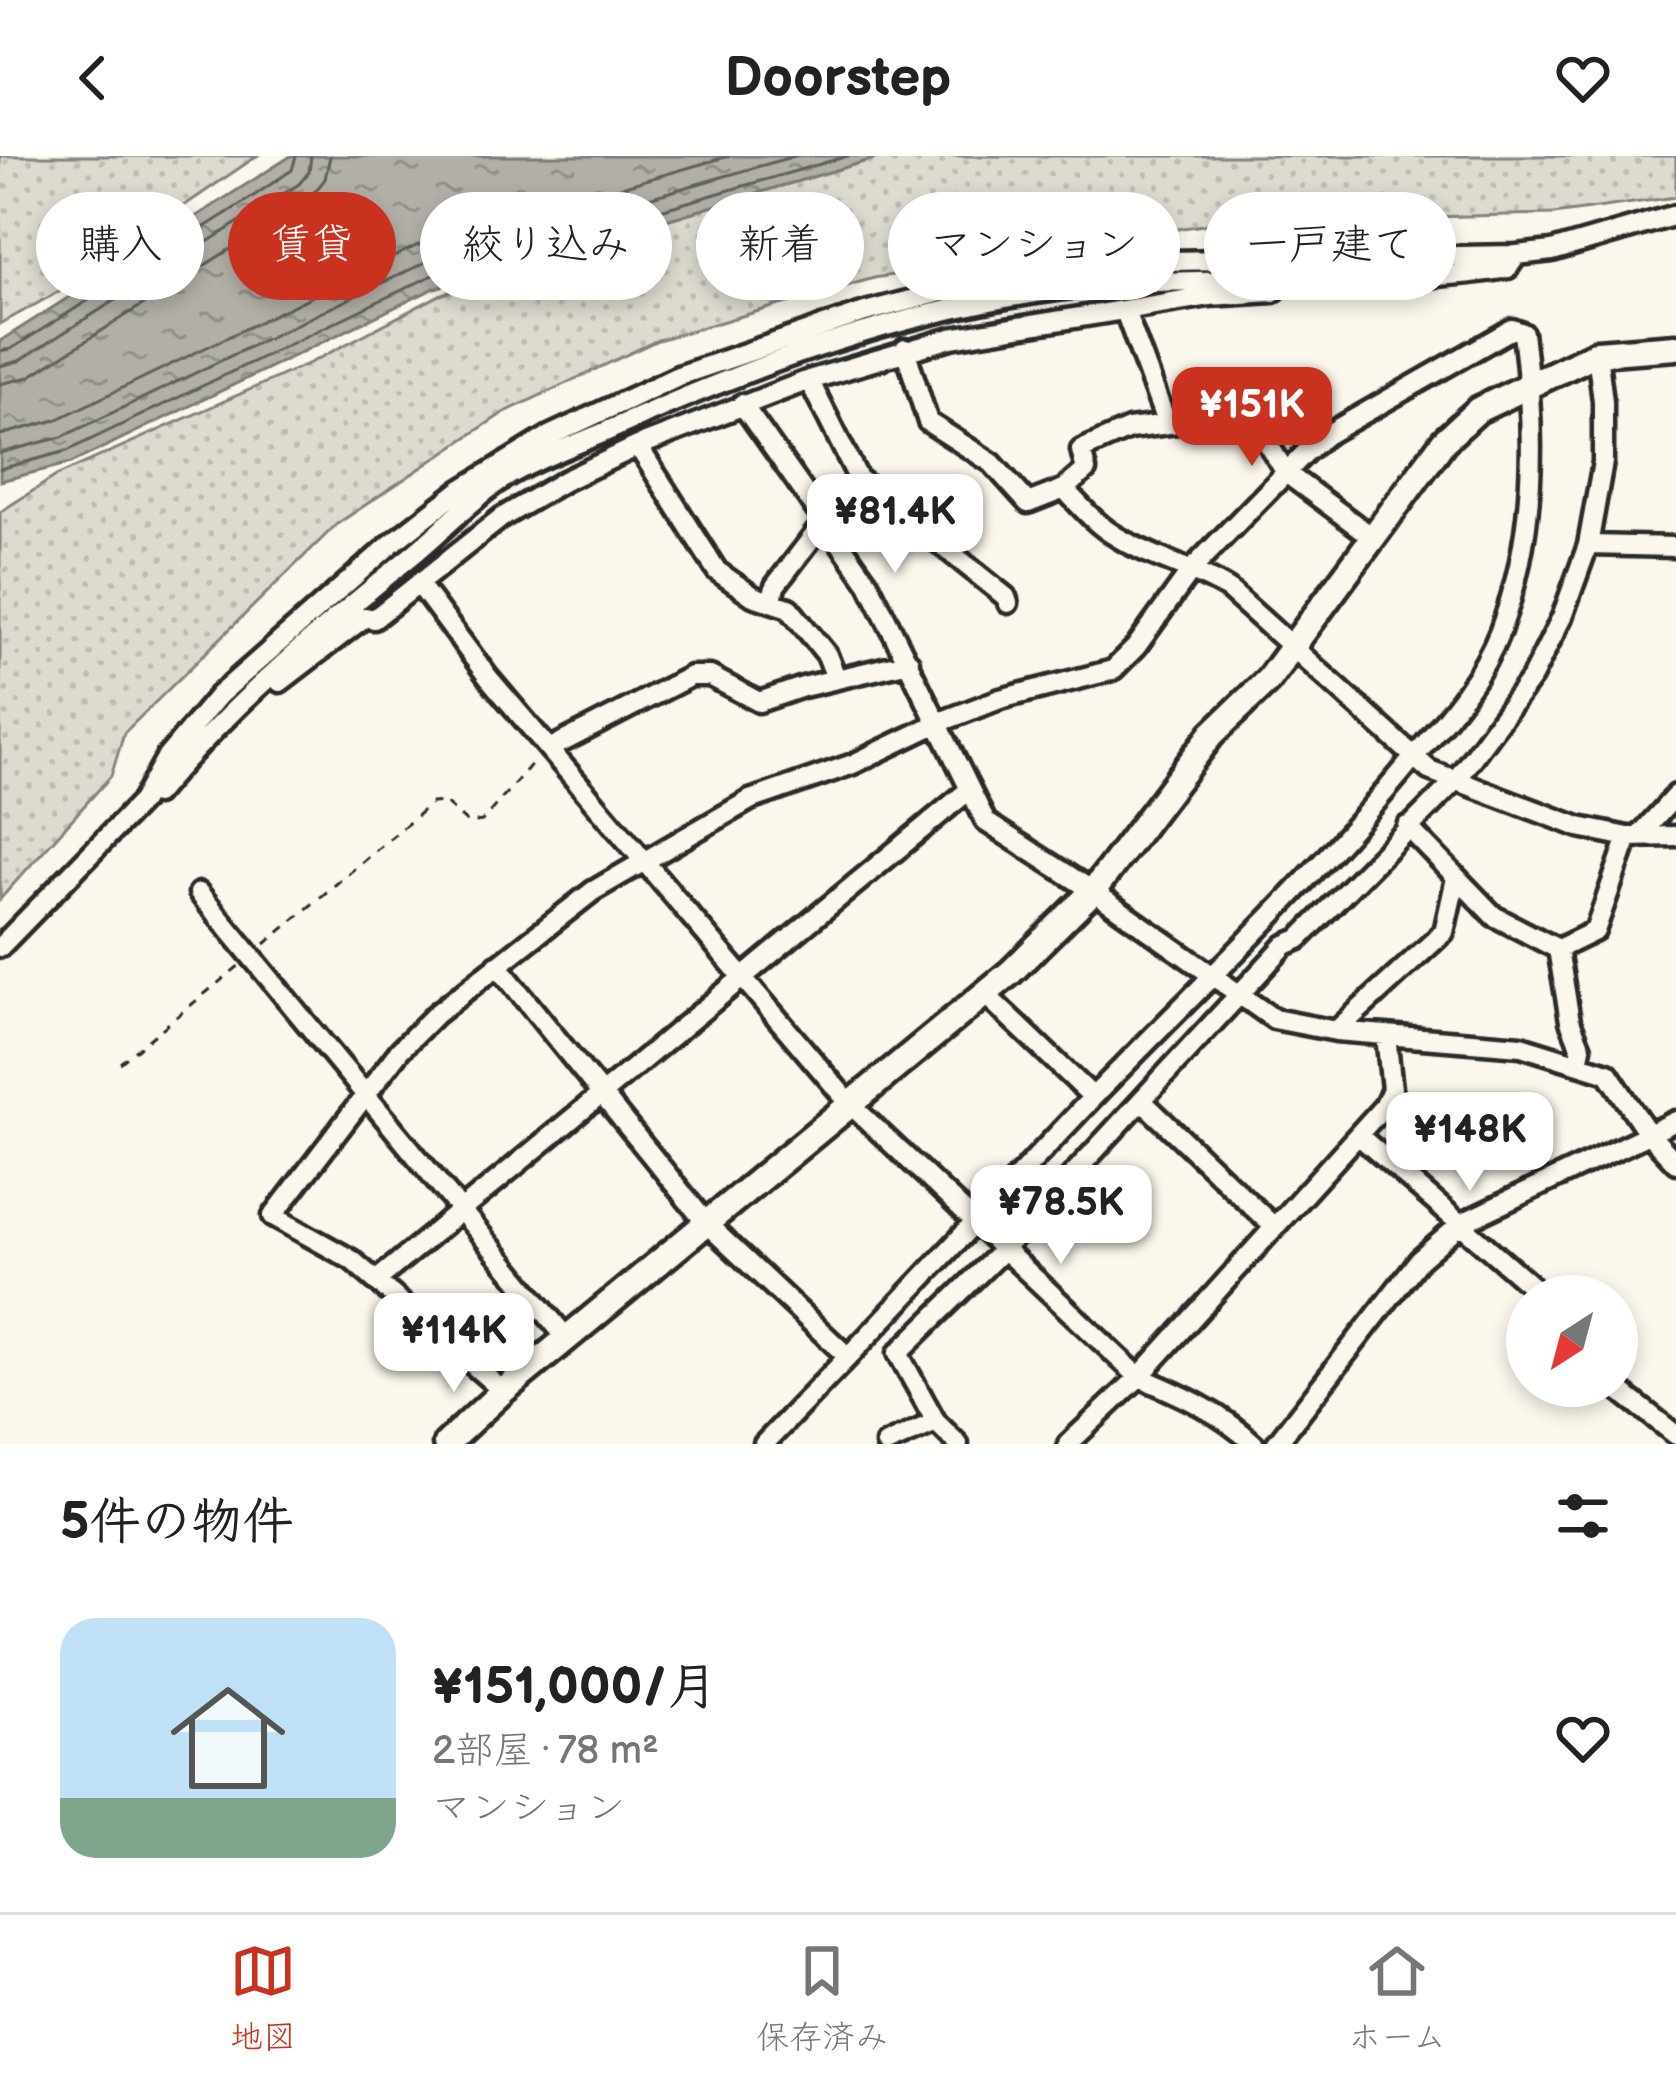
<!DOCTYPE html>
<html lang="ja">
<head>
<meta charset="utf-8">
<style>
  :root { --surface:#fff; --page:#f2f2f2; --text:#222; --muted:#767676; --line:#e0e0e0; --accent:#c8321e }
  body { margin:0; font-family:"Balsamiq Sans","Klee One",sans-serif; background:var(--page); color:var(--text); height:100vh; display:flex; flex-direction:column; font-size:45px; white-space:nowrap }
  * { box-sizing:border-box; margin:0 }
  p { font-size:39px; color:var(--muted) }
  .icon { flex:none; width:66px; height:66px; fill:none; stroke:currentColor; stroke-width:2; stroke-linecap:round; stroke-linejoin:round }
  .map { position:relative; height:1288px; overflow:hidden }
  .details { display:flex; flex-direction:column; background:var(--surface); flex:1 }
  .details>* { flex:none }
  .banner { position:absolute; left:36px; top:36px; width:1605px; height:108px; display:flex; gap:24px }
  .needle { width:78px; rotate:216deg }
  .fabs { position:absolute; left:1506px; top:1119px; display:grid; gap:24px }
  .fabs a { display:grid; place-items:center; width:132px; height:132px; border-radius:50%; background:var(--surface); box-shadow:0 6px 18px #0003; font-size:60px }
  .price { position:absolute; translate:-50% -102px; padding:0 27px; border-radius:24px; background:#fff; color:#222; font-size:39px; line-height:78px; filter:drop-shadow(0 3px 6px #0008) }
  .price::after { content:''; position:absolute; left:50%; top:72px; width:36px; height:27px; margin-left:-18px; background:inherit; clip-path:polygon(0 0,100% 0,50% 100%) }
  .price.active { background:var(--accent); color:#fff }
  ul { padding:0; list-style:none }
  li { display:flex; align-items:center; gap:36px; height:300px; padding:0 60px }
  li span { display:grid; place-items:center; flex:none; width:336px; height:240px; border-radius:36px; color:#555 }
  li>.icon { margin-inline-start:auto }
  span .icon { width:144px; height:144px; fill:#fffc; stroke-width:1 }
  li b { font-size:51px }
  h2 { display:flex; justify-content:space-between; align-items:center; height:144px; padding:0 60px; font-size:51px }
  .chip { padding:0 42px; border-radius:54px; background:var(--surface); box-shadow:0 6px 18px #0003; font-size:42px; line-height:108px }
  .chip.active { background:var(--accent); color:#fff }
  header { display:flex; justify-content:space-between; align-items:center; height:156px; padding:0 60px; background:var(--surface); font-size:54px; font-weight:600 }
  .dock { display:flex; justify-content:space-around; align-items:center; height:168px; border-top:3px solid var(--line); background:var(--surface); font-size:33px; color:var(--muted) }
  .dock a { display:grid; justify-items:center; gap:6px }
  .dock .active { color:var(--accent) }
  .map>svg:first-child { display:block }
  .grass { fill:url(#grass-dots); stroke:#84827e; stroke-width:3 }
  .water { fill:url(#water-ripples); stroke:#7b7a75; stroke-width:3 }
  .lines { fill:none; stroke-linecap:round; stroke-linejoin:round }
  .shore { stroke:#61605d; stroke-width:3 }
  .street-casing { stroke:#2b2b2b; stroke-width:27 }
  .secondary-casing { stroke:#2b2b2b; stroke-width:33 }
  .path { stroke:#2b2b2b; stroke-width:3; stroke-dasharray:9 9; stroke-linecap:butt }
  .street { stroke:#fbf7ec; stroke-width:18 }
  .secondary { stroke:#fbf7ec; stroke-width:24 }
</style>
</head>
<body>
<header><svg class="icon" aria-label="back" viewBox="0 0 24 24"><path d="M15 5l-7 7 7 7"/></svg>Doorstep<svg class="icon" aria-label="heart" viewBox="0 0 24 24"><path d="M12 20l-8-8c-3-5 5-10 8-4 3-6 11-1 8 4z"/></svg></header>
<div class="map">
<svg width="1676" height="1288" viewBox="0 0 1676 1288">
  <defs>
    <pattern id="grass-dots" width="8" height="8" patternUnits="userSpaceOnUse" patternTransform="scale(3)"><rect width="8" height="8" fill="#dddad0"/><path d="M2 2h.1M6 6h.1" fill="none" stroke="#bebbb3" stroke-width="1.8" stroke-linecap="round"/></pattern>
    <pattern id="water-ripples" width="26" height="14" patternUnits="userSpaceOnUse" patternTransform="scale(3)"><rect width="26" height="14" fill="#b1afa7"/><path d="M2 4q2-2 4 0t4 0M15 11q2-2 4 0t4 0" fill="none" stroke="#908f88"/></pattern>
  </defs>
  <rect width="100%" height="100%" fill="#fbf7ec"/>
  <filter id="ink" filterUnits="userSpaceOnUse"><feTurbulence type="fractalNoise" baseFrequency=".00833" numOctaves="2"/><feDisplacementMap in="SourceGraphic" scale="24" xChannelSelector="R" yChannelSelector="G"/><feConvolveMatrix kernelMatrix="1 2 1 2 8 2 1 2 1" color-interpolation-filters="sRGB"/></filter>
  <g filter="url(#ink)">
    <path class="grass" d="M0,0H257L56,137L0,168Z
      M858,0H1676V41L1554,58L1221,66L874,122L658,184L503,257L337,368L124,577L111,620L0,743V356L56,320L312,206L440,139Z"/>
    <path class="water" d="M291,0H884L435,132L71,307L0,325V185Z"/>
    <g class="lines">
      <path class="shore" d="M0,195L11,193L246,45L292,14L296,0
        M0,210L19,205L299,28L309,16L311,0
        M0,228L29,221L309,43L325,23L330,0
        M0,279L56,264L416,90L729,0
        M0,297L62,281L426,106L795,0
        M0,313L67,295L431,120L848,0"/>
      <g class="street-casing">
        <path id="street" d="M1125,155L1167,268
          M905,193L928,266L992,307L1028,347L1064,333C1079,348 1095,368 1114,379C1150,402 1190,410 1228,433L1429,614L1579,671L1628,681L1676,680
          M809,224L858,322L1006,441L1008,447
          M742,248L869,428L986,666L1093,735L1274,863L1336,875L1521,890L1608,917L1648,977L1676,1007
          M1064,333L1086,314L1081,294L1129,273L1185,266L1242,245L1286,317L1372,381
          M1588,389L1676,391
          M419,428L488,521L850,948L1139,1221C1182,1239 1220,1256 1254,1288
          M772,445L775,430L858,322
          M836,522L827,499L789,452L753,440L717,415L638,290L809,224L951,182L1209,140L1273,136L1278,132
          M280,526L365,461L374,463L501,362L564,325L638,290
          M549,593L691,520H710L759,546L803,531L909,506
          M156,638C232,547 324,471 415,397C443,374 469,346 498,326C530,305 570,291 605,276C750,210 906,153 1064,133C1212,115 1361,135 1508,112L1517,99L1552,95L1676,59
          M1407,670L1494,760L1558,793L1570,865L1581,892L1578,906
          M1640,679L1676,639
          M199,737L568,1184
          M0,791L142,645L166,602L219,539L391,388L459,335L549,280L678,220L865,156L941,136L1080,114L1167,105L1517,99
          M1558,793L1595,775L1628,681
          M497,809L707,1068L848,1201L1093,941L985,838
          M1336,875L1444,776L1456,722
          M1142,945L1274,1071
          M1358,979L1543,1140
          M377,1124L969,634
          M1614,1230L1676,1279
          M503,1235L352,1104L273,1060L400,894L436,858L593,735L750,644L853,608L940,566L1000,543L1113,514L1136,491L1193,412L1306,296L1326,279L1512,173L1523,177C1536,278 1536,379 1500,475C1481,524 1446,563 1413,602C1315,722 1201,830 1093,941
          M764,1288L848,1201
          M886,1288L936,1266
          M958,1288L936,1266L898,1197L1003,1094L1285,789L1299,783L1455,625L1532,521L1562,461L1588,389L1603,306V245L1597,197
          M1068,1288L1139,1221L1385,949L1392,933L1386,880
          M1276,1288L1419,1104L1462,1067L1676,965"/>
      </g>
      <g class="secondary-casing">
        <path id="secondary" d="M446,1288L503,1235L1011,816L1093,735L1212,578L1268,524L1444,285L1478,254L1597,197L1676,191"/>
      </g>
      <path class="path" d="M265,788L432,647L444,646L468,667L482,665L535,604
        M120,907L240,809"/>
      <use href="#street" class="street"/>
      <use href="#secondary" class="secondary"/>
    </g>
  </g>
</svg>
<div class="fabs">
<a><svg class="needle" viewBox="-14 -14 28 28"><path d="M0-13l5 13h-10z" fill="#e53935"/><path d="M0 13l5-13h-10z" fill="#767676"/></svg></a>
</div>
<b class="price active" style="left:1252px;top:313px">¥151K</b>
<b class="price" style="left:895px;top:420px">¥81.4K</b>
<b class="price" style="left:1470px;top:1038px">¥148K</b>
<b class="price" style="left:1061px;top:1111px">¥78.5K</b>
<b class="price" style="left:454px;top:1239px">¥114K</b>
<div class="banner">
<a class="chip">購入</a>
<a class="chip active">賃貸</a>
<a class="chip">絞り込み</a>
<a class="chip">新着</a>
<a class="chip">マンション</a>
<a class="chip">一戸建て</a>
</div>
</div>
<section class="details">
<h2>5件の物件<svg class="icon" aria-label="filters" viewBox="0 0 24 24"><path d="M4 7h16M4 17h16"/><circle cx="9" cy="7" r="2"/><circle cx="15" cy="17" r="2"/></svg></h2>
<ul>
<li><span style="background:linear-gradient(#bfe0f5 75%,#7fa58c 0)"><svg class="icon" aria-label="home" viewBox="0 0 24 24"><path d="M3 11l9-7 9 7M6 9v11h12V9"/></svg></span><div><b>¥151,000/月</b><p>2部屋 · 78 m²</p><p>マンション</p></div><svg class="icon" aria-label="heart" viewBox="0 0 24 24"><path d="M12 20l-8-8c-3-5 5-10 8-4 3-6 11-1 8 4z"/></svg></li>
</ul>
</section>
<nav class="dock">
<a class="active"><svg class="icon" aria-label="map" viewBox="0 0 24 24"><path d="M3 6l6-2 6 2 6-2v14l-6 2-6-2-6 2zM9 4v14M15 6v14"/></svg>地図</a>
<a><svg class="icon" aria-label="saved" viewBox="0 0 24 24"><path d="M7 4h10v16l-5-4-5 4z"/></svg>保存済み</a>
<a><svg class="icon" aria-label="home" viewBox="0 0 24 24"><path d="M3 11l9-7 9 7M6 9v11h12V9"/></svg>ホーム</a>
</nav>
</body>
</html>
